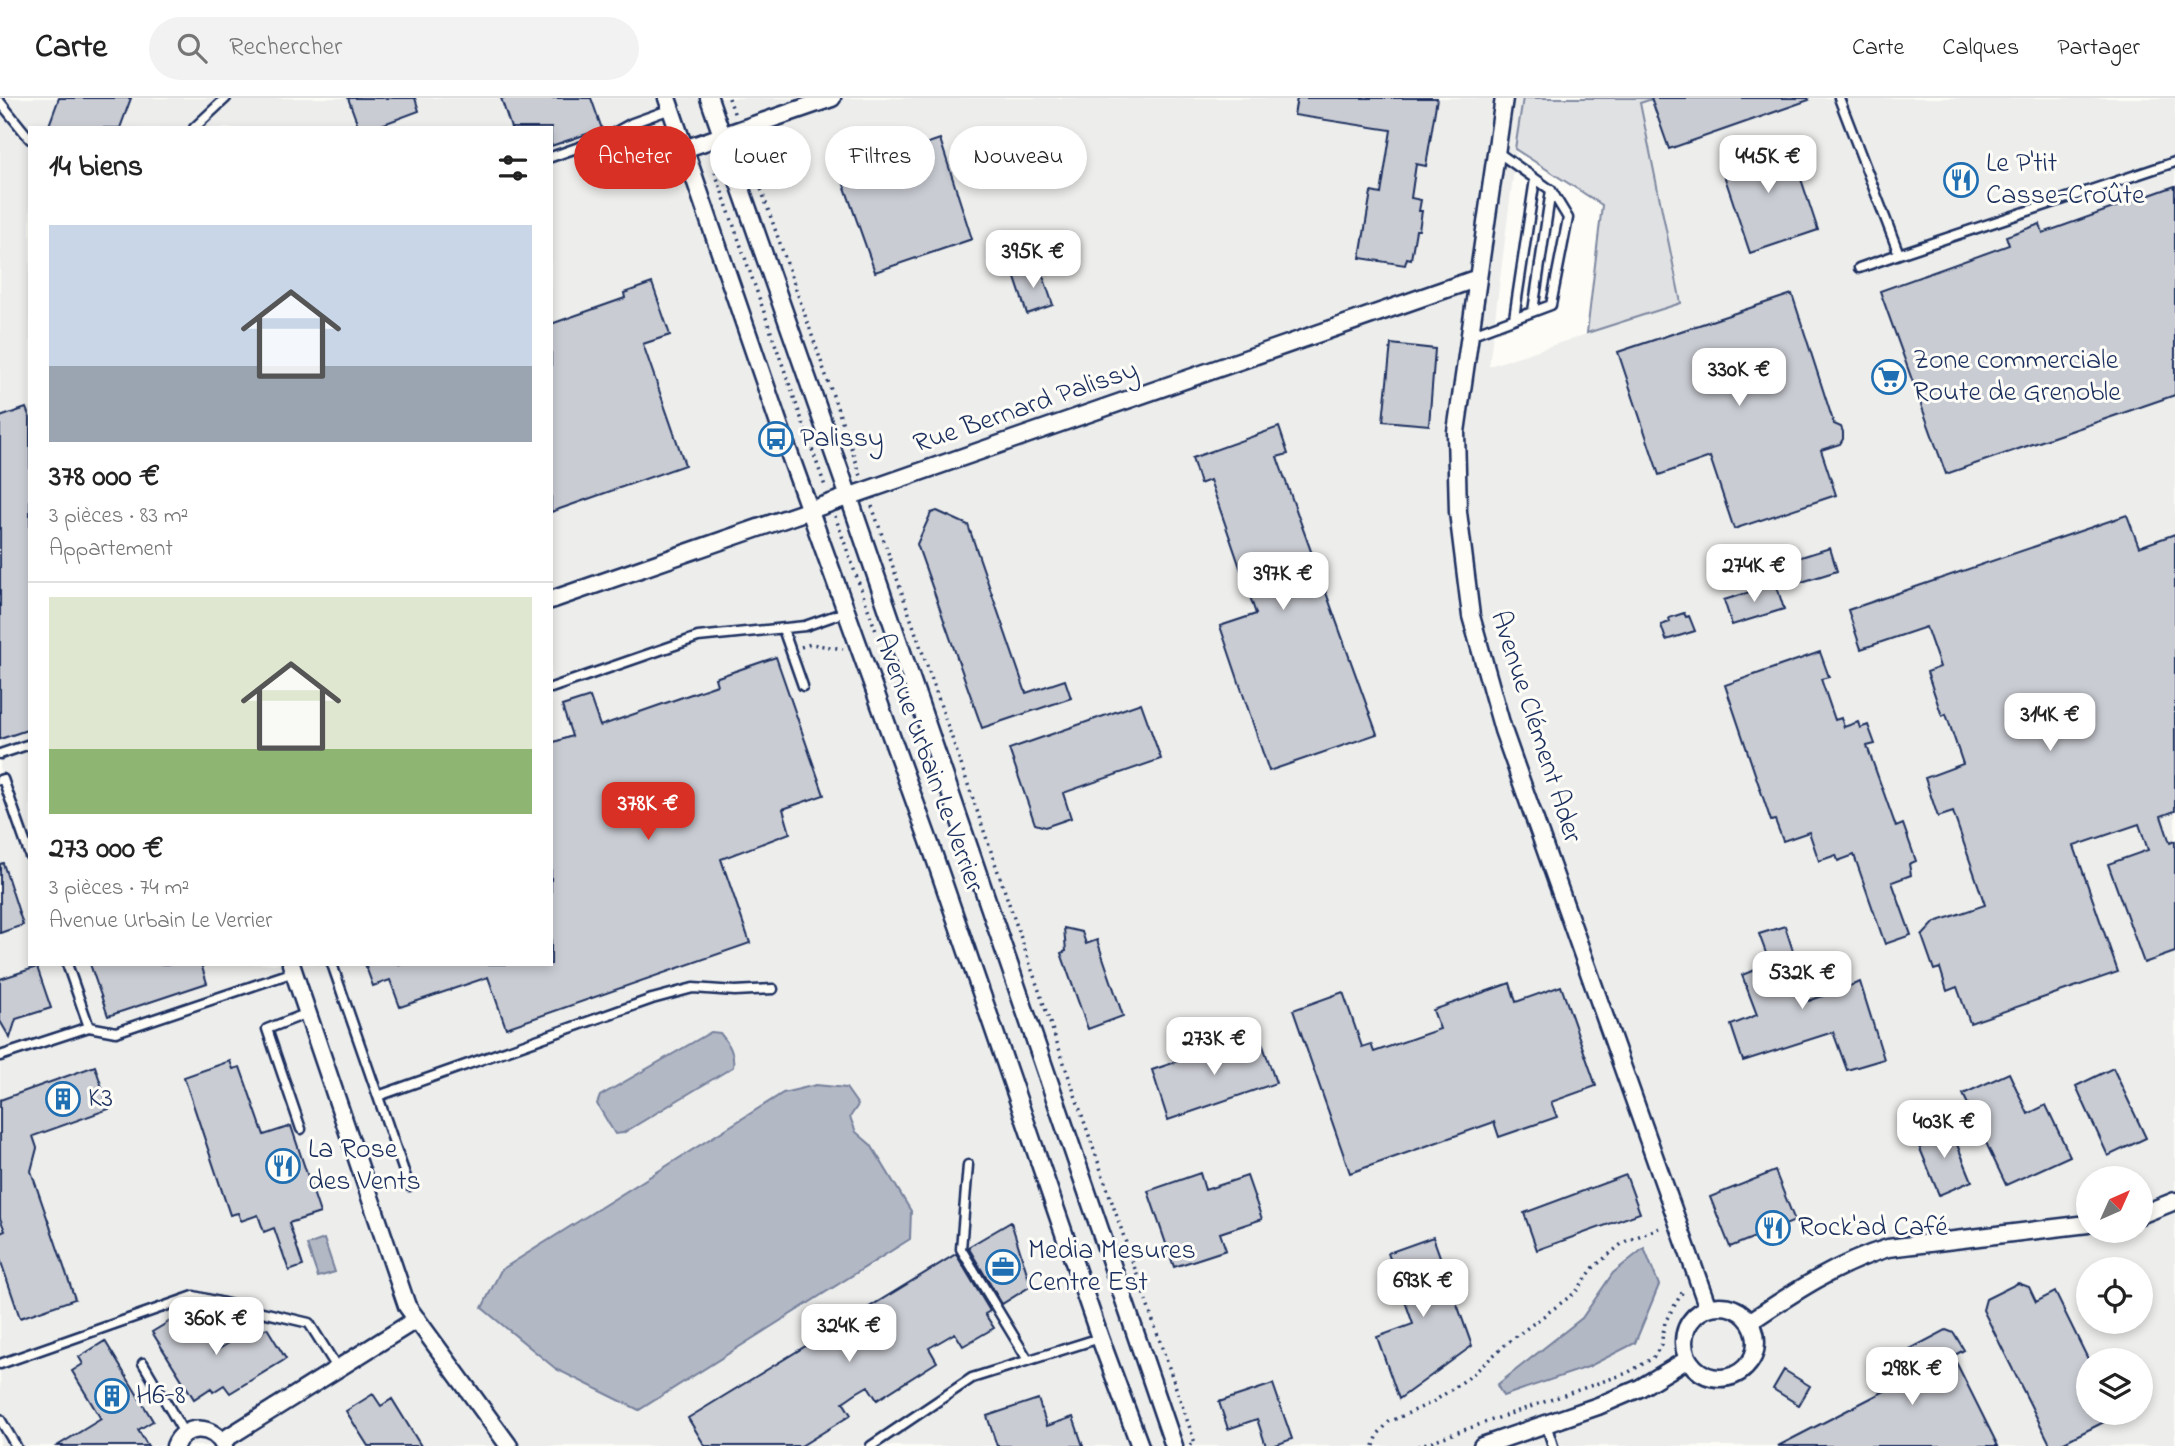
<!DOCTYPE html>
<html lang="fr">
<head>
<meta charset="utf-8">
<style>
  :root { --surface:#fff; --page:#f2f2f2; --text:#222; --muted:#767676; --line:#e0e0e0; --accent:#d93025 }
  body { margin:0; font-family:"Indie Flower",sans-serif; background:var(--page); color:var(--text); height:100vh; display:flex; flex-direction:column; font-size:26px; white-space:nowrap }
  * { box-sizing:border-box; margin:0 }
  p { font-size:23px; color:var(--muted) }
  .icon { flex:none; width:38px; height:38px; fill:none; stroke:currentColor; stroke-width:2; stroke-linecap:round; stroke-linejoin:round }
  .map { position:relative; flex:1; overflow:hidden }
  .sheet { position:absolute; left:28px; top:28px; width:525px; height:840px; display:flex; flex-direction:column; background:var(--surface); border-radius:0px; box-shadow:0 4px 10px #0003 }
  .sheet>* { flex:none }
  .hud { position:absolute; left:574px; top:28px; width:665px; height:63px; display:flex; gap:14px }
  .needle { width:46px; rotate:45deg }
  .buttons { position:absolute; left:2076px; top:1068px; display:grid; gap:14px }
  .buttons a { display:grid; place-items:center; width:77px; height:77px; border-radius:50%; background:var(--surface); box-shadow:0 4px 10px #0003; font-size:35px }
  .price { position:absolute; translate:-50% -60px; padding:0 16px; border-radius:14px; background:#fff; color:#222; font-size:23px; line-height:46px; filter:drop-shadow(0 2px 4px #0008) }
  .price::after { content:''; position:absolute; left:50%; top:42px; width:21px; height:16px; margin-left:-10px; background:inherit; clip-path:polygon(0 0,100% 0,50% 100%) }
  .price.active { background:var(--accent); color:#fff }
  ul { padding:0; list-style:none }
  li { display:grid; align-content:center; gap:14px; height:371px; padding:0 21px }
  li+li { border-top:2px solid var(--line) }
  li span { display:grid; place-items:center; height:217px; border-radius:0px; color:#555 }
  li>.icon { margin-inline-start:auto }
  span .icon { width:126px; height:126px; fill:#fffc; stroke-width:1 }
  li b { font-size:30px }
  h2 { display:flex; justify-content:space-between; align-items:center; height:84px; padding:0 21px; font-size:30px }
  .chip { padding:0 24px; border-radius:32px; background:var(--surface); box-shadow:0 4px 10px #0003; font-size:24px; line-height:63px }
  .chip.active { background:var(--accent); color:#fff }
  header { display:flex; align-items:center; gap:42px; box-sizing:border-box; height:98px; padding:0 35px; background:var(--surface); border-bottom:2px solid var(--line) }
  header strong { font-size:33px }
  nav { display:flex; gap:38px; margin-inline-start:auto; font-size:24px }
  .search { width:490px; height:63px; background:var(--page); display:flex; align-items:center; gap:18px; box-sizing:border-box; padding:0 24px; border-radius:38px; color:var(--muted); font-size:26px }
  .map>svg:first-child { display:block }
  .built { fill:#edeeec; fill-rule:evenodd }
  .green { fill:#e0e1e3; stroke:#7e88a0; stroke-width:2 }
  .water { fill:#b3b8c5; stroke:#76819c; stroke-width:2 }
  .building { fill:#c9ccd3; stroke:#1b2f5e; stroke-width:2 }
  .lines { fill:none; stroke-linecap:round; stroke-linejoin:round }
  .lane-casing { stroke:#1b2f5e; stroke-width:13 }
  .street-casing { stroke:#1b2f5e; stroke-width:21 }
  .path { stroke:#1b2f5e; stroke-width:3.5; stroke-dasharray:2 5; stroke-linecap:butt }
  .lane { stroke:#fdfcf7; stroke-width:8 }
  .street { stroke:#fdfcf7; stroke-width:16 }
  .labels { text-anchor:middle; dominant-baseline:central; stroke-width:6; stroke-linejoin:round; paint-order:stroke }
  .poi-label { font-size:28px; fill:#1b2f5e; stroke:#fdfcf7; text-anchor:start }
  .street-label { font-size:28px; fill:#1b2f5e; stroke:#fdfcf7 }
</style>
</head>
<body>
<header>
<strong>Carte</strong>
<div class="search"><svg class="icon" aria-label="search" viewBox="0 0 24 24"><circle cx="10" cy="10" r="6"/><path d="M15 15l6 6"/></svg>Rechercher</div>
<nav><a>Carte</a><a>Calques</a><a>Partager</a></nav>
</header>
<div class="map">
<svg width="2175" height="1348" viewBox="0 0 2175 1348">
  <rect width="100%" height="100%" fill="#fdfcf7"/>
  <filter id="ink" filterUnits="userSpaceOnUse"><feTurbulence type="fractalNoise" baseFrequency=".0143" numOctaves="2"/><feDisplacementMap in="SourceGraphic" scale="14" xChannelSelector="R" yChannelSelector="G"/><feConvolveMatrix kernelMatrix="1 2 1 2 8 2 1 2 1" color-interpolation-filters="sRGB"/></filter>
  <g filter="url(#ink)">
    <path class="built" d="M0,0H1523L1489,268L1681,205L1640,5L1655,0H2175V1348H0ZM30,30H551V866H30ZM2088,1080H2140V1132H2088ZM2088,1171H2140V1223H2088ZM2088,1262H2140V1314H2088Z"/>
    <path class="green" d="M1523,0H1655L1640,5L1681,205L1587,235L1602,107L1515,51Z"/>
    <path class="water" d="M711,934L720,935C729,946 735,955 733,969L623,1035L615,1036L597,1006L600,998Z
      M816,987L846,990L858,1007L850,1019L856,1034L871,1047L911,1113L910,1141L639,1312L556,1271L482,1210L501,1172L783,995Z
      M324,1141L335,1174L318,1179L307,1147Z
      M1644,1150L1659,1187L1635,1245L1588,1269L1503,1298L1497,1287L1582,1220L1613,1175Z"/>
    <path class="building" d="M59,0H131L120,30H48Z
      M348,0H415L419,13L373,30H359Z
      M501,0H591L602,31L551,48V30H511Z
      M1297,0H1437L1426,68L1416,66L1411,100L1421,102L1419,113H1422L1419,132H1416L1411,161L1407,160L1405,167L1360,160L1371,94L1381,96L1391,32L1294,17Z
      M1651,0H1808L1809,2L1669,51Z
      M1787,39L1818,132L1750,155L1719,62Z
      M940,41L972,141L875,174L841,78L879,65L878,62Z
      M2175,88V297L1946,376L1880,193L2009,147L2006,138L2040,126L2043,135Z
      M1040,169L1053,207L1027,216L1014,177Z
      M652,185L670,237L643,246L685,367L551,414V226L625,200L624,195Z
      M1792,196L1834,326L1841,329L1843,334V341L1840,346L1821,352L1836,397L1734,431L1710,359L1659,377L1618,254Z
      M1391,246L1435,251L1429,327L1383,323Z
      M26,310L30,320V631L0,641V319Z
      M1279,329L1288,356L1277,359L1377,636L1269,673L1220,528L1256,516L1210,382L1200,386L1192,360Z
      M937,413L968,427L1026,595L1065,582L1071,600L982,630L917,446L931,415Z
      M2127,417L2139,449L2175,436V713L2161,718L2170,745L2175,743V854L2144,865L2108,766L2148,752L2139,726L2074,748L2118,874L1970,925L1957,889L1947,893L1940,870L1934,872L1922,838L1935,824L1985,807L1953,714L1938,719L1925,680L1963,666L1946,616L1942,618L1927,574L1940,569L1926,529L1861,551L1848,512Z
      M1830,450L1837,473L1792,487L1785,464Z
      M1776,486L1784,511L1732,527L1724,502Z
      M1684,515L1686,519L1689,518L1695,533L1666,542L1661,527L1670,524L1669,520Z
      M1820,554L1829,579L1821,581L1835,622L1841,620L1844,629L1858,624L1860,630L1868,627L1875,646L1867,648L1896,729L1903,726L1916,763L1909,766L1911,777L1892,784L1911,837L1885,846L1854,757L1838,763L1836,757L1819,763L1809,734L1783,743L1775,722L1771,723L1725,587Z
      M776,559L824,697L783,711L790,735L721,761L750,845L506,930L488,879L400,909L390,882L373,888L365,866H551V645L572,638L562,608L590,599L600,628L717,587L715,580Z
      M1141,605L1161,661L1063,695L1071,720L1045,729L1035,726L1009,651Z
      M3,765L23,827L0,835V766Z
      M1785,828L1809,903L1860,884L1884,961L1847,972L1833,934L1743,963L1731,927L1757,917L1742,877L1770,866L1759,836Z
      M1064,830L1082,834L1086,846L1097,842L1123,918L1088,931L1061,855L1066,853Z
      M90,866H201L207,885L108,918Z
      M37,869L51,910L16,921L10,940L0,923V881Z
      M1510,885L1516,904L1561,888L1596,988L1551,1004L1557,1019L1499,1039L1494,1024L1350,1075L1293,912L1343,894L1362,949L1371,946L1374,954L1440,931L1433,912Z
      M1259,936L1276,985L1168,1022L1152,972Z
      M230,963L233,971L240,969L264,1037L291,1028L320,1115L289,1125L303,1168L289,1173L274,1130L264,1134L258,1117L241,1123L238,1115L230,1117L184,979Z
      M95,968L109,1011L33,1038L37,1050L31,1073L75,1201L20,1220L0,1161V1135L5,1133L0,1120V1002Z
      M2113,970L2146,1040L2108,1058L2076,988Z
      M2009,975L2028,1016L2046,1007L2070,1058L2006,1087L1963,996Z
      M1949,1027L1972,1083L1939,1097L1916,1041Z
      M1775,1073L1795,1123L1730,1149L1710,1099Z
      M1200,1075L1205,1092L1247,1078L1262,1121L1220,1135L1226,1152L1174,1169L1148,1093Z
      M1626,1077L1640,1115L1537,1152L1524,1115Z
      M1011,1124L1031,1188L1002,1206L968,1149Z
      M1433,1139L1472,1248L1399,1301L1377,1239L1413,1226L1388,1155Z
      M956,1156L990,1213L985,1216L994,1230L963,1248L955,1235L943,1242L929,1250L937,1264L877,1302L868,1288L856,1295L843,1304L851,1317L801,1348H705L688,1320Z
      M2018,1185L2029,1189L2036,1204L2055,1194L2088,1261V1314H2124L2056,1348H2051L1983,1212L1986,1201Z
      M192,1218L214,1254L251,1231L255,1237L267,1230L286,1261L230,1295L224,1287L213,1294L211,1290L194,1301L152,1234L177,1219L180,1225Z
      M1946,1232L1954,1235L1964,1252L1953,1258L1998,1348H1778L1902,1284L1891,1261Z
      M105,1243L153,1323L138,1332L148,1348H57L101,1321L72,1273L83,1266L79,1259Z
      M1784,1272L1810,1288L1799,1307L1773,1291Z
      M1273,1286L1292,1341L1273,1348H1266L1257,1321L1228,1331L1219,1304Z
      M373,1296L381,1308L392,1301L421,1348H368L346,1313Z
      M1038,1301L1047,1328L1073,1319L1083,1348H997L987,1318Z"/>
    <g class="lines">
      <g class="lane-casing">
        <path id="lane" d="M1839,0L1899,156L2175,64
          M0,4L30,41
          M194,30L226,0
          M551,59L605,40L632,25L671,11
          M1859,170L1899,156
          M1533,213L1551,92
          M1514,220L1535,81
          M1470,237L1551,207L1568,120L1551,92L1496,53
          M783,531L803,588
          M551,590L698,539L805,528L845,514
          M0,656L30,646
          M0,682L3,681L30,758
          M67,866L89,929
          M332,866L409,1088
          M0,958L89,929L116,934L294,874
          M378,998L652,901L693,890L735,893L773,891
          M301,1031L267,931L308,915
          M968,1067L961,1151L1028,1262
          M143,1265L184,1335
          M0,1266L194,1198L309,1225L338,1271
          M0,1321L16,1348
          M1546,1326L1553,1348
          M871,1348L972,1280L1100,1240"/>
      </g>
      <g class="street-casing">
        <path id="street" d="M667,0L783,338L930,746L1100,1240L1140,1348
          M709,0L849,399L1174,1348
          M1504,0L1456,334L1458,414L1471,518L1503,632L1708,1210
          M684,51L832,0
          M551,502L1478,180
          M291,866L407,1208L509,1348
          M2140,1117L2175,1103
          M1684 1244a36 36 0 1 1 72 0a36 36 0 1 1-72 0Z
          M1751,1223C1794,1194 1838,1165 1888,1150L2088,1126
          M222,1343L417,1221
          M175,1348C184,1325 214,1327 224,1348
          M1482,1348L1598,1308L1640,1290L1688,1261"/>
      </g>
      <path class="path" d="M729,0L735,18
        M745,45L861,378
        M715,74L826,391
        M872,408L1195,1345L1190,1347
        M835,418L877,536
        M801,549L811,546L843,551
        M1374,1348L1378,1336L1389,1324L1433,1304L1471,1278L1507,1245L1576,1194L1594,1169L1624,1144L1659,1130
        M1418,1348L1627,1275L1653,1260L1661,1247L1665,1224L1683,1193"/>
      <use href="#lane" class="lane"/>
      <use href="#street" class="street"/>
    </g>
  </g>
  <defs>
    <g id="restaurant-ring" transform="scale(1.75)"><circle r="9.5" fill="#fdfcf7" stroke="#1f6fb2" stroke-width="1.5"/><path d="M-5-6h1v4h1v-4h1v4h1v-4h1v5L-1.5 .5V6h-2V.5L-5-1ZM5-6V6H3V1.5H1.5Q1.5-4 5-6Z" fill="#1f6fb2"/></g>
    <g id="supermarket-ring" transform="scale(1.75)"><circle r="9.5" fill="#fdfcf7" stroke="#1f6fb2" stroke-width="1.5"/><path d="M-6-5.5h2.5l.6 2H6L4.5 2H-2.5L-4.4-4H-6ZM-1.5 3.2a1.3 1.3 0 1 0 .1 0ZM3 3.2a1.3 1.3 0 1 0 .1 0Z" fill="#1f6fb2"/></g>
    <g id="bus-ring" transform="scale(1.75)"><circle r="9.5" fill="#fdfcf7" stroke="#1f6fb2" stroke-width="1.5"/><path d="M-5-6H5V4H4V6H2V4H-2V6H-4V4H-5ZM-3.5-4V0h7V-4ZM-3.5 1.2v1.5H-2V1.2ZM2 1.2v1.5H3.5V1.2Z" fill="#1f6fb2"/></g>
    <g id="building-ring" transform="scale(1.75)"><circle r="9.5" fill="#fdfcf7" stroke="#1f6fb2" stroke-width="1.5"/><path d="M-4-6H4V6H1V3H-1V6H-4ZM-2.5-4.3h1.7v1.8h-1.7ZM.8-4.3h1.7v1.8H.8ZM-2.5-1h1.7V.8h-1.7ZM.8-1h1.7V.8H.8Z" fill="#1f6fb2"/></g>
    <g id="office-ring" transform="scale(1.75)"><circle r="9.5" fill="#fdfcf7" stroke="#1f6fb2" stroke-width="1.5"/><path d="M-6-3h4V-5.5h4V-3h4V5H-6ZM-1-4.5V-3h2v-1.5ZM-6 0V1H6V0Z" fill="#1f6fb2"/></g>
  </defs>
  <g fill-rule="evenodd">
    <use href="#restaurant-ring" x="1961" y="82"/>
    <use href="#supermarket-ring" x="1889" y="279"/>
    <use href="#bus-ring" x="776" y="341"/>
    <use href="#building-ring" x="63" y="1001"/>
    <use href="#restaurant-ring" x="283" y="1068"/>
    <use href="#restaurant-ring" x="1773" y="1130"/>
    <use href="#office-ring" x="1003" y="1169"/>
    <use href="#building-ring" x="112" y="1298"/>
  </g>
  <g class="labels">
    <g class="poi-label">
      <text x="1986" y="66">Le P'tit<tspan x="1986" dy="32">Casse-Croûte</tspan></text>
      <text x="1913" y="263">Zone commerciale<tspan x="1913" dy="32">Route de Grenoble</tspan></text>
      <text x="800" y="341">Palissy</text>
      <text x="88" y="1001">K3</text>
      <text x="308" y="1052">La Rose<tspan x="308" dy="32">des Vents</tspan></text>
      <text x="1798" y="1130">Rock'ad Café</text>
      <text x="1028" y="1153">Media Mesures<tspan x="1028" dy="32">Centre Est</tspan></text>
      <text x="136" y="1298">H6-8</text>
    </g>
    <g class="street-label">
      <text transform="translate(1026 310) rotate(-19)">Rue Bernard Palissy</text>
      <text transform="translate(1535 629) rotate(72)">Avenue Clément Ader</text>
      <text transform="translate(928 665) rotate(70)">Avenue Urbain Le Verrier</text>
    </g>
  </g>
</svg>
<div class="buttons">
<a><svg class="needle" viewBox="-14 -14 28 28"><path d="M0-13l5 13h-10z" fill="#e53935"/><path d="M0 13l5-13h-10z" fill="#767676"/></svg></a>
<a><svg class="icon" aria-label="locate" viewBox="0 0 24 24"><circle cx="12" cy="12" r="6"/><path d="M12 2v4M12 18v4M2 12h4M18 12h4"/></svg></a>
<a><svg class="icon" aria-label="layers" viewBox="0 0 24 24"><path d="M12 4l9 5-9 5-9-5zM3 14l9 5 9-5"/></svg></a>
</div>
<b class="price" style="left:1768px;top:97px">445K €</b>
<b class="price" style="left:1033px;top:192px">395K €</b>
<b class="price" style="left:1739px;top:310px">330K €</b>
<b class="price" style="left:1754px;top:506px">274K €</b>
<b class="price" style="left:1283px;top:514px">397K €</b>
<b class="price" style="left:2050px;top:655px">314K €</b>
<b class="price active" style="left:648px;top:744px">378K €</b>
<b class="price" style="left:1802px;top:913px">532K €</b>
<b class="price" style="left:1214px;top:979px">273K €</b>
<b class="price" style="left:1944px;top:1062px">403K €</b>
<b class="price" style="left:1423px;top:1221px">693K €</b>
<b class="price" style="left:216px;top:1259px">360K €</b>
<b class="price" style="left:849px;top:1266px">324K €</b>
<b class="price" style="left:1912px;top:1309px">298K €</b>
<div class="hud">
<a class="chip active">Acheter</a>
<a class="chip">Louer</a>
<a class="chip">Filtres</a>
<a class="chip">Nouveau</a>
</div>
<section class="sheet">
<h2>14 biens<svg class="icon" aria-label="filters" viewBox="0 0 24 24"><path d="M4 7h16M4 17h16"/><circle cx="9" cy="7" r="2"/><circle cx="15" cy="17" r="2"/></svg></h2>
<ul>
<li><span style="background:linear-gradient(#c9d6e8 65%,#9aa5b1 0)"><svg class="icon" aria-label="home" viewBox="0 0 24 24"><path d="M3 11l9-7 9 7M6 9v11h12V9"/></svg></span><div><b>378 000 €</b><p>3 pièces · 83 m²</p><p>Appartement</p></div></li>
<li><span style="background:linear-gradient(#dfe7d0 70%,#8fb573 0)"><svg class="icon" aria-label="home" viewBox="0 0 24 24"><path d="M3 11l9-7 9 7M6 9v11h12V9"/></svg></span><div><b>273 000 €</b><p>3 pièces · 74 m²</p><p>Avenue Urbain Le Verrier</p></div></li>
</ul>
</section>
</div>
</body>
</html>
